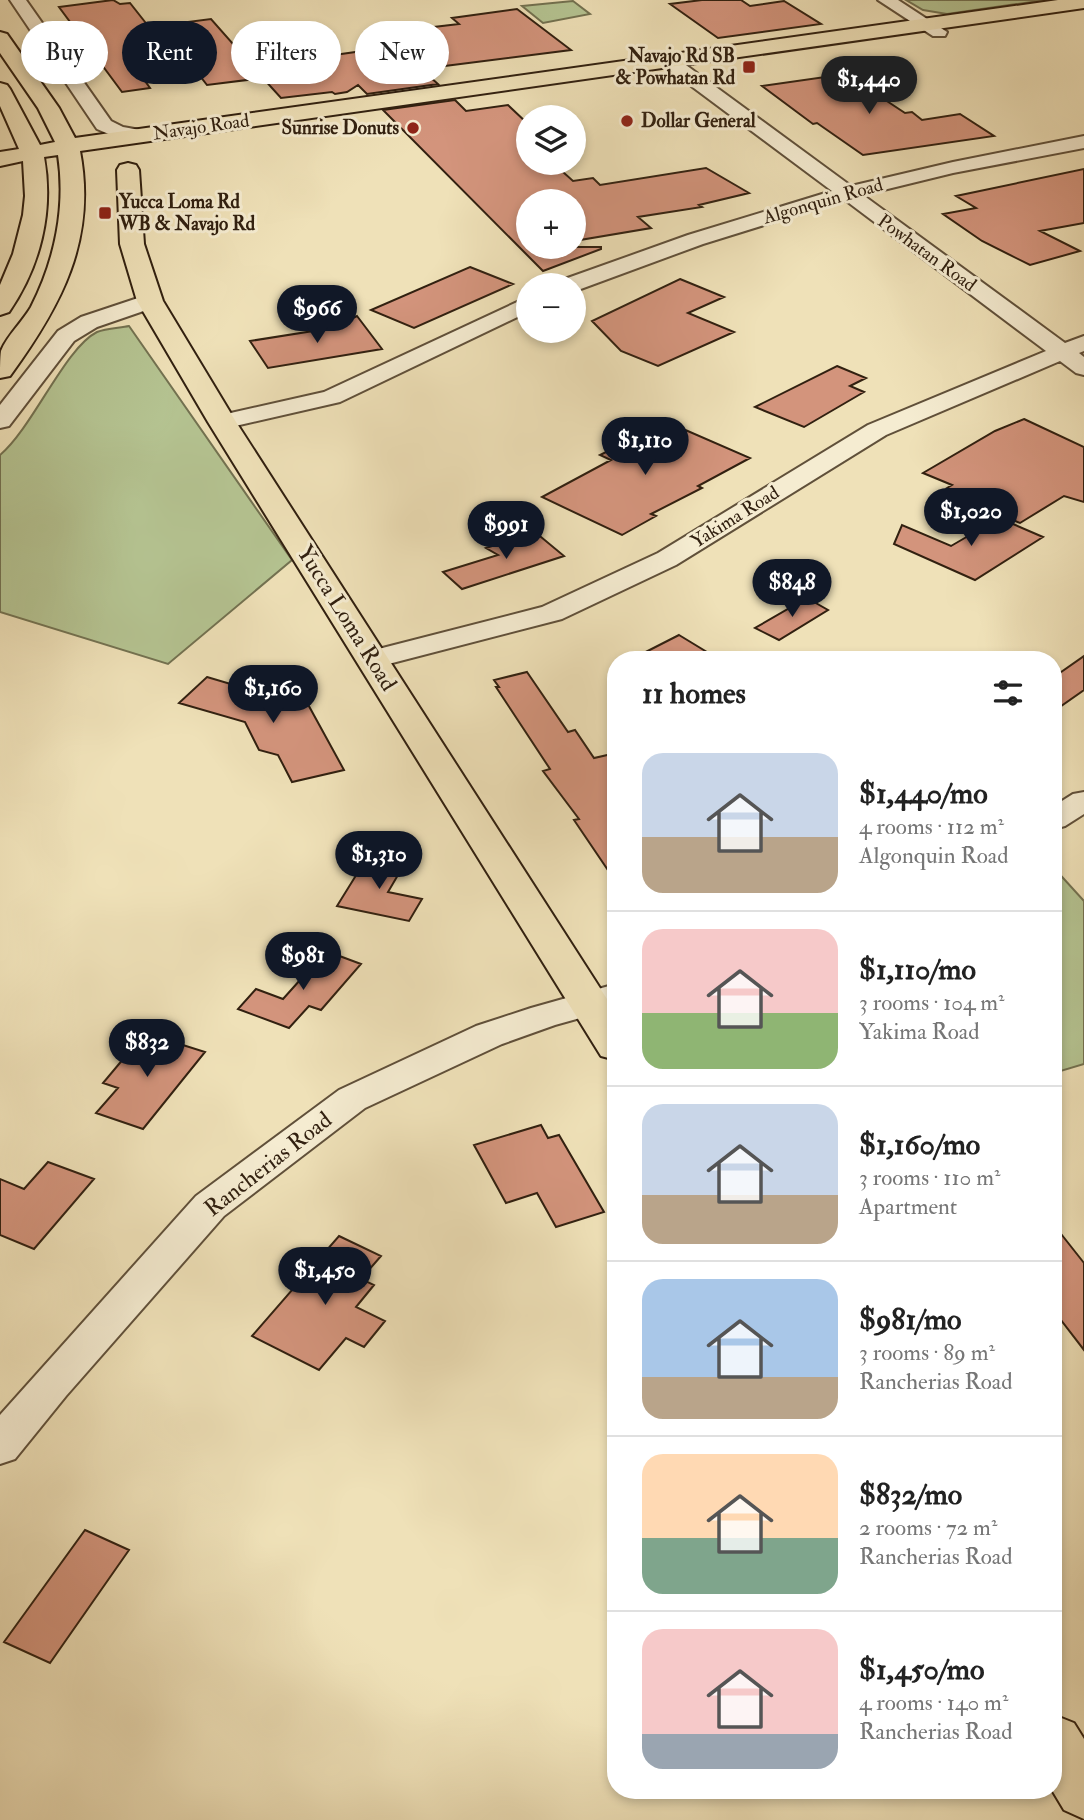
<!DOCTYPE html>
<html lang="en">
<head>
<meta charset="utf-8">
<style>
  :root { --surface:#fff; --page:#f2f2f2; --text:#222; --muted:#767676; --line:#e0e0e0; --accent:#111827 }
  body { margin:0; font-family:"IM FELL Double Pica",serif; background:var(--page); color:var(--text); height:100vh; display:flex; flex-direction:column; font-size:26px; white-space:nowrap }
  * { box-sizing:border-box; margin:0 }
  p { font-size:23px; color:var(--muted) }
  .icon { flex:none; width:38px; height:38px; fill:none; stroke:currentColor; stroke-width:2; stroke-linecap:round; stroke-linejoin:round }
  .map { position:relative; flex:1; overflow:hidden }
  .side { position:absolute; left:607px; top:651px; width:455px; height:1148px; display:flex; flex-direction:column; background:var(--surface); border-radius:28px; box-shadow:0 4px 10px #0003 }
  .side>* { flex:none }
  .banner { position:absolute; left:21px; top:21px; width:481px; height:63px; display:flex; gap:14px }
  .fabs { position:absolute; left:516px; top:105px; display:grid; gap:14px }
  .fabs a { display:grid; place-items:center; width:70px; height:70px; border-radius:50%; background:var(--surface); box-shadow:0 4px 10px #0003; font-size:35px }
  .price { position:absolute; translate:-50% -60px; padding:0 16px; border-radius:24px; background:var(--accent); color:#fff; font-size:23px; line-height:46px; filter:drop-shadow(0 2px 4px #0008) }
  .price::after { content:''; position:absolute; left:50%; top:42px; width:21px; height:16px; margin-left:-10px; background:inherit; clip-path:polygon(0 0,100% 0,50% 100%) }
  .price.active { background:#222; color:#fff }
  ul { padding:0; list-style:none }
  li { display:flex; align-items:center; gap:21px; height:175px; padding:0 35px }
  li+li { border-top:2px solid var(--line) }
  li span { display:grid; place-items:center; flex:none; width:196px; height:140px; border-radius:21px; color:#555 }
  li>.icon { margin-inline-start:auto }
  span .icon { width:84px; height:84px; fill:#fffc; stroke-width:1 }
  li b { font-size:30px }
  h2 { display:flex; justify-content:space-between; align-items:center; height:84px; padding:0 35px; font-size:30px }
  .tag { padding:0 24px; border-radius:32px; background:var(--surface); box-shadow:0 4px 10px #0003; font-size:24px; line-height:63px }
  .tag.active { background:var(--accent); color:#fff }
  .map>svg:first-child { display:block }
  .green { fill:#b5c492; stroke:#737251; stroke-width:2 }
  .building { fill:#d3947c; stroke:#312010; stroke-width:2 }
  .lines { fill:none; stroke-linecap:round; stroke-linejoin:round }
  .minor-casing { stroke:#60503a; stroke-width:4 }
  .major-casing { stroke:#312010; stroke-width:4 }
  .minor { fill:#f5ecd1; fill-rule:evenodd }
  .major { fill:#efe1b8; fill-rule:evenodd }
  .poi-dot { fill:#8f2418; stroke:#f5ecd1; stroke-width:2.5 }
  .labels { text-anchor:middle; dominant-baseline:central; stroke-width:6; stroke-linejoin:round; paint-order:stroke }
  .far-poi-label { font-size:19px; font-weight:bold; fill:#312010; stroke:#f5ecd1; text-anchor:end }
  .far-street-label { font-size:19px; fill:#312010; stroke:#f5ecd1 }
  .street-label { font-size:23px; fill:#312010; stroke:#f5ecd1 }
</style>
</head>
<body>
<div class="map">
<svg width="1084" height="1820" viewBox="0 0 1084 1820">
  <rect width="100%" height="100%" fill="#efe1b8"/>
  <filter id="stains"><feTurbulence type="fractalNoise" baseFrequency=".00286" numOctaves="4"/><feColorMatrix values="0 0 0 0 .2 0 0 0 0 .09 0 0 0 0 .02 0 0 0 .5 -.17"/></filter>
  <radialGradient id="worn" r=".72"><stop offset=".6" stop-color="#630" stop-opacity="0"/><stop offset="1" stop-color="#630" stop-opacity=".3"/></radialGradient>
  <path class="green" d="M906,0H1045L947,14L923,10Z
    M573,1L590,14L543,23L522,6Z
    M129,326L292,560L168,664L0,612V455C33,427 65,348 97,332C106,328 120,328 129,326Z
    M1054,868L1084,901V1064L1054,1073Z"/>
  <path class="building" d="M113,0L120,4L130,3L149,27L211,19L263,78L207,85L193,67L140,74L150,88L122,92L59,7Z
    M702,0H741L750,6L784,1L821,24L718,38L670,4Z
    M517,9L571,50L421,69L438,84L367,94L358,85L347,92L335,94L332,92L281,98L262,77L330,68L320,57L405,45L391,32L459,24L452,18Z
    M846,74L905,113L912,112L922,120L960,114L994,136L863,155L817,123L813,124L762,86Z
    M455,100L466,111L508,105L528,124V163H553L573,181L593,178L600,185L706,168L749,193L699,205L702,207L638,217L651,228L574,241V201H528V247H601V249L543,271L383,110Z
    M1084,169V223L1040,231L1080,251L1030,265L982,241L943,214L976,208L956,196Z
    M470,267L513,284L414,328L371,310Z
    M680,279L724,297L688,313L734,332L658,366L621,351L592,321Z
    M357,316L382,349L268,368L250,341L332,328Z
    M837,366L866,378L850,386L864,392L804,427L755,407Z
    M1024,419L1084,447V502L1064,496L1020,523L975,504L979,502L947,488L952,485L923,473L995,431Z
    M667,422L750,458L698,486L702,488L651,514L656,516L622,535L542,497L611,460L600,455Z
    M999,518L1043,537L975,580L894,544L902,525L951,546Z
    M535,532L564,556L462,589L443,572L498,555L486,548Z
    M807,598L828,610L779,640L755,628Z
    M679,635L720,660H630Z
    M1084,656V690L1054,711V677Z
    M527,672L568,732L575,730L594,758L616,753V882L574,820L579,819L543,771L550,769L496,687H499L494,680Z
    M207,677L268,695L299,688L344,770L292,782L278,755L259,750L245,722L179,703Z
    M368,856L405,863L388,892L422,899L409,921L337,906Z
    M326,951L361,964L321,1010L309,1006L289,1028L238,1009L256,989L283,999Z
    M145,1033L205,1052L143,1129L96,1113L118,1088L103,1083Z
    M541,1125L548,1138L559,1135L604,1212L556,1227L537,1193L506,1203L474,1145Z
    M48,1162L94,1179L34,1249L0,1235V1179L24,1189Z
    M1054,1225L1084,1263V1350L1054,1311Z
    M339,1236L381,1256L361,1279L374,1285L356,1307L385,1321L364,1347L346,1338L319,1370L252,1336Z
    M85,1530L129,1550L50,1663L4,1642Z"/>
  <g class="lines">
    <g class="minor-casing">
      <path id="minor" d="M10,0H26L111,121L123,127L146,131L148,135L146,139L118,138L97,129Z
        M878,0H898L947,32L945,36H933Z
        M669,56L675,57L851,186L953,162L1084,136V148L953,173L863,195L1065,343L1084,336V351L1079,353L1084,357V375L1076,373L1060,361L886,435L676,565L562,619L373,668L363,665L359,659L363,653L542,607L658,553L868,425L1046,351L845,200L703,244L578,290L574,291V285H559L562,280L688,235L832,191L663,65L660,61Z
        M150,294L158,296L161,301L158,306L97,327L74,341L9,426L0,428V405L58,331L81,317Z
        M528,297V312L340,402L222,429L213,427L210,422L213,417L324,392Z
        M1084,792V814L1065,826L1054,829V806L1073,794Z
        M616,984V1008L555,1025L502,1044L365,1108L224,1216L66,1396L15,1459L0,1464V1415L196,1196L339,1090L476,1026L531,1008Z"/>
    </g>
    <g class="major-casing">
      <path id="major" d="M1058,0H1084V8L80,151C97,240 61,306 10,376L0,378C0,370 0,358 1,351C6,337 23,321 31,307C55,260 66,207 58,155L44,157C54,212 40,267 9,312L0,315V285L13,254L23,215L25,196L23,161L0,166V152L19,149L0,106V83L7,85L10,89L40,145L55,142L38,108L0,53V32L7,34L59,108L75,138Z
        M128,163L136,165L139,170L144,244L163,301L236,422L616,1013V1060L601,1056L208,422L137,301L120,244L117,170L120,165Z
        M1054,1715L1074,1723L1084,1739V1819L1064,1810L1052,1790Z"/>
    </g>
    <use href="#minor" class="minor"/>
    <use href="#major" class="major"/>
  </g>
  <g class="poi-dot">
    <rect x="742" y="60" width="14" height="14" rx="3.5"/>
    <circle cx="627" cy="121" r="7"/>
    <circle cx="413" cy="128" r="7"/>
    <rect x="98" y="206" width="14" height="14" rx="3.5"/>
  </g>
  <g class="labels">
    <g class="far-poi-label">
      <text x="735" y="56">Navajo Rd SB<tspan x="735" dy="22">&amp; Powhatan Rd</tspan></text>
      <text x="641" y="121" text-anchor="start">Dollar General</text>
      <text x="399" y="128">Sunrise Donuts</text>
      <text x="119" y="202" text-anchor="start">Yucca Loma Rd<tspan x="119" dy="22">WB &amp; Navajo Rd</tspan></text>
    </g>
    <g class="far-street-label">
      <text transform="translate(201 127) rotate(-8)">Navajo Road</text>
      <text transform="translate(823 201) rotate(-16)">Algonquin Road</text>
      <text transform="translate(927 253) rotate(36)">Powhatan Road</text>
      <text transform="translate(735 517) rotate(-32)">Yakima Road</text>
    </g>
    <g class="street-label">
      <text transform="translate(347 618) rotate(58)">Yucca Loma Road</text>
      <text transform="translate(268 1164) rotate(-38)">Rancherias Road</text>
    </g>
  </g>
  <rect width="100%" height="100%" filter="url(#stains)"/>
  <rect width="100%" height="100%" fill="url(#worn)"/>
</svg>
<div class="fabs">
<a><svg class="icon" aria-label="layers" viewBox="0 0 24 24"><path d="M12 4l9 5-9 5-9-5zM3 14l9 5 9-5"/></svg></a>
<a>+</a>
<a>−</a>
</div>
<b class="price active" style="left:869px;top:116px">$1,440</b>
<b class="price" style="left:317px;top:345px">$966</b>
<b class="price" style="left:645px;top:477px">$1,110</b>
<b class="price" style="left:971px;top:548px">$1,020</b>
<b class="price" style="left:506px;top:561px">$991</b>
<b class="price" style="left:792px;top:619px">$848</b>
<b class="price" style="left:273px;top:725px">$1,160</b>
<b class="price" style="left:379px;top:891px">$1,310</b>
<b class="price" style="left:303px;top:992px">$981</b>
<b class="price" style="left:147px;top:1079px">$832</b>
<b class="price" style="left:325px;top:1307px">$1,450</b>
<div class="banner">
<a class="tag">Buy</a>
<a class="tag active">Rent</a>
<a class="tag">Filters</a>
<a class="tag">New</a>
</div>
<section class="side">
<h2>11 homes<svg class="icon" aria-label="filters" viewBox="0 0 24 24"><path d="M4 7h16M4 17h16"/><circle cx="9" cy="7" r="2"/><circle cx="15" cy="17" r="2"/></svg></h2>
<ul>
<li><span style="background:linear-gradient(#c9d6e8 60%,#b9a48a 0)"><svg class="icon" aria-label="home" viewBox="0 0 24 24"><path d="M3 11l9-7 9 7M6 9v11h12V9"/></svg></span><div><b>$1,440/mo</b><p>4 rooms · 112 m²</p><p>Algonquin Road</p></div></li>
<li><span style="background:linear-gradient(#f6c9c9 60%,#8fb573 0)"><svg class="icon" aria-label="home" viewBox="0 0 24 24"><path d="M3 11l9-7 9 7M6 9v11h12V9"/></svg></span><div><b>$1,110/mo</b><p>3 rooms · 104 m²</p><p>Yakima Road</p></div></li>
<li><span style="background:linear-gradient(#c9d6e8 65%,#b9a48a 0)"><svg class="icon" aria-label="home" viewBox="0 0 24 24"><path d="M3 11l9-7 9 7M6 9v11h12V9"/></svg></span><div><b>$1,160/mo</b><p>3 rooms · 110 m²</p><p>Apartment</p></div></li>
<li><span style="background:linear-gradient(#a9c7e8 70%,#b9a48a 0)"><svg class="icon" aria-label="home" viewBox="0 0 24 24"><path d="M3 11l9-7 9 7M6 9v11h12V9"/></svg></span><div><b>$981/mo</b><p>3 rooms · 89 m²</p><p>Rancherias Road</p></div></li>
<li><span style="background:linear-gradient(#ffd9b3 60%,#7fa58c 0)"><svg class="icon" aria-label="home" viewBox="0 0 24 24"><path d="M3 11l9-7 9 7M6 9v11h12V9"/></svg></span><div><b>$832/mo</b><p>2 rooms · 72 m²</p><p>Rancherias Road</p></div></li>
<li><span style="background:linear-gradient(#f6c9c9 75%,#9aa5b1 0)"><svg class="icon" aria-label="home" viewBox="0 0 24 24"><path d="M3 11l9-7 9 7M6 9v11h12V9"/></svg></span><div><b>$1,450/mo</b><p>4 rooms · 140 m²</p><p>Rancherias Road</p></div></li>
</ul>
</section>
</div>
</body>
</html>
